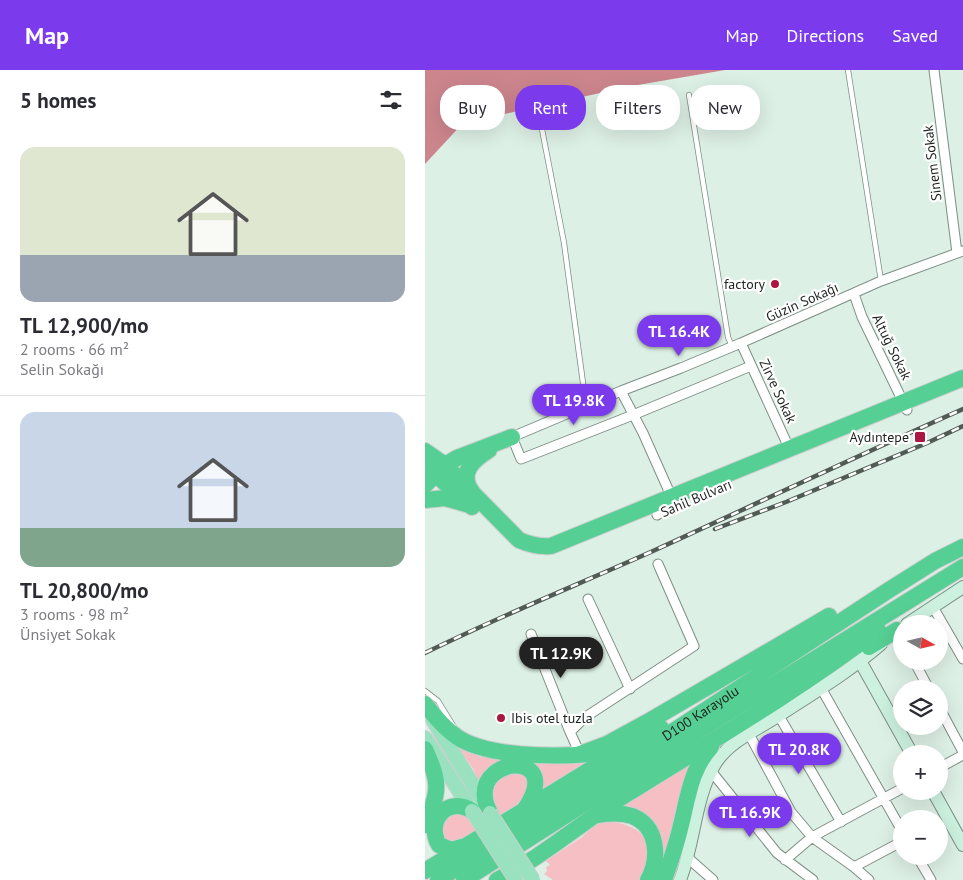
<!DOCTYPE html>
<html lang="en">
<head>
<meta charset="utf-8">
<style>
  :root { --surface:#fff; --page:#f2f2f3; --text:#2b2b33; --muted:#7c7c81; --line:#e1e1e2; --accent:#7c3aed }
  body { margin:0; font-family:"PT Sans",sans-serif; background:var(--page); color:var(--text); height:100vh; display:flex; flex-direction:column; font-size:19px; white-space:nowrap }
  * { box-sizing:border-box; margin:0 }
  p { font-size:16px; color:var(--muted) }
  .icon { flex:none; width:28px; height:28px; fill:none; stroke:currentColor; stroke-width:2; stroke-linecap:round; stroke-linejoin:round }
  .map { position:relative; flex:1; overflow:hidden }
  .details { display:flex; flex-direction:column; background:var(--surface); width:425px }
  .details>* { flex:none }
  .top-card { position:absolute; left:15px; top:15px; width:448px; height:45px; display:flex; gap:10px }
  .needle { width:32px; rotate:98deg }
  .tools { position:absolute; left:468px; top:545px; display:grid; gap:10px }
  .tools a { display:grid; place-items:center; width:55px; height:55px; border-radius:50%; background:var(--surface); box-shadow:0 5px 20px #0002; font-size:25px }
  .price { position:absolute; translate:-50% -42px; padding:0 11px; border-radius:18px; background:var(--accent); color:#fff; font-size:16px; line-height:32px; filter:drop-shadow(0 1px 2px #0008) }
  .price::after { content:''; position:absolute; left:50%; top:30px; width:15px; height:11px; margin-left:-8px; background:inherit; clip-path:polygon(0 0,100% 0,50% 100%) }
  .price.active { background:#222; color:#fff }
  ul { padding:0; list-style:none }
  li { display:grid; align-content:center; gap:10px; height:265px; padding:0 20px }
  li+li { border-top:1px solid var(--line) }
  li span { display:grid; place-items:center; height:155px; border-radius:15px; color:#555 }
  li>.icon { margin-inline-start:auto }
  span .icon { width:90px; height:90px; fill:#fffc; stroke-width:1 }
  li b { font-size:21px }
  h2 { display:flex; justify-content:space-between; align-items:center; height:60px; padding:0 20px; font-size:21px }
  .tag { padding:0 18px; border-radius:20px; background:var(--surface); box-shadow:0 5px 20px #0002; font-size:18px; line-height:45px }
  .tag.active { background:var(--accent); color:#fff }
  header { display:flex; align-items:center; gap:30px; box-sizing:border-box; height:70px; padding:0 25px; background:var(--accent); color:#fff }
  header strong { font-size:24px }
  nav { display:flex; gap:28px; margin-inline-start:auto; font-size:18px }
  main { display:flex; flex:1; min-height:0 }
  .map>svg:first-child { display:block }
  .green { fill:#f6bfc4 }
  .water { fill:#cc858d }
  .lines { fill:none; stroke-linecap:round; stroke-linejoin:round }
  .lane-casing { stroke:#7e8f85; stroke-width:6 }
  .street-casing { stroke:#7e8f85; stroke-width:11 }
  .secondary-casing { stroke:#7e8f85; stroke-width:14 }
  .primary-casing { stroke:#cdcfce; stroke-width:16 }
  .highway-casing { stroke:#cdcfce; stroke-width:18 }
  .lane { stroke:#fff; stroke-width:4.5 }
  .street { stroke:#fff; stroke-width:9 }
  .secondary { stroke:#ccf1df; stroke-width:12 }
  .primary { stroke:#9ae2bf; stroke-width:14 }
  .highway { stroke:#56cf94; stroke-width:16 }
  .rail-casing { stroke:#515b55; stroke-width:4.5 }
  .rail { stroke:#fff; stroke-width:2.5; stroke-dasharray:8; stroke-linecap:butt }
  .primary-bridge-casing { stroke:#cdcfce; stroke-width:16; stroke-linecap:butt }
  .primary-bridge { stroke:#9ae2bf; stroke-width:14 }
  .poi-dot { fill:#ab1742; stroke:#fff; stroke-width:2 }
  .labels { text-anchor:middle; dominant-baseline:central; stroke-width:4.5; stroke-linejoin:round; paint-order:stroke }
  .street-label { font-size:14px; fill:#1d2420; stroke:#fff }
  .poi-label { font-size:14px; fill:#1d2420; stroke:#fff; text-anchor:end }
</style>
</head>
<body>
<header>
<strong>Map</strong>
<nav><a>Map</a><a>Directions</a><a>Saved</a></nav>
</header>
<main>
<section class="details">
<h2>5 homes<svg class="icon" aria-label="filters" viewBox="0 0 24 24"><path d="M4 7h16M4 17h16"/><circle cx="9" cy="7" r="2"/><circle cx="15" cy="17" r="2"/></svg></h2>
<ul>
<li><span style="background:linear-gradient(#dfe7d0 70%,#9aa5b1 0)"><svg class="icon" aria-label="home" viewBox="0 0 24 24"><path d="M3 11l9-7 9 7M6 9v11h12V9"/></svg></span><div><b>TL 12,900/mo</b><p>2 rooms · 66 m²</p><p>Selin Sokağı</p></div></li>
<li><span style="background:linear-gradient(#c9d6e8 75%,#7fa58c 0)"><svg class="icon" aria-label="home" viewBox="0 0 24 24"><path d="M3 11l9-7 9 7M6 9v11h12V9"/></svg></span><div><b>TL 20,800/mo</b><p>3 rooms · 98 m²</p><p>Ünsiyet Sokak</p></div></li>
</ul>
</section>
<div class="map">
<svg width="538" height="810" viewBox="0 0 538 810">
  <rect width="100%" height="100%" fill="#ddf0e5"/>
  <path class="green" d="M33,677L55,687L80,689C67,695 59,700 52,713L49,700Z
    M267,688L233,810L236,776L190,736Z
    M106,692H168L117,724C119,712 117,700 106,692Z
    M95,701L105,714L95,734L75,746C70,738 61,716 72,709C77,705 88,703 95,701Z
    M30,743L41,746L51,762L35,772L18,771C17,757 15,750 30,743Z
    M179,751C217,753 236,773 214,810H128L119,804L122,801L121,797L125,795L121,791L157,767L172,753Z"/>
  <path class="water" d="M0,0H300L207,16L38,53L0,94Z"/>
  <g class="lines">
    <g class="lane-casing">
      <path id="lane" d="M423,0L456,211
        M264,25L303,267L307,277
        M115,49L139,173L161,335
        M0,621L13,631L29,657"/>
    </g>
    <g class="street-casing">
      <path id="street" d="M509,0L532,183
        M429,224L437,247L482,340
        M316,273L365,380
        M326,296L208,345L96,389L87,367L196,321L256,298L316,273L456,211L538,181
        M196,321L218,363L247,428L246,436L232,445
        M163,529L205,619
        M508,537L538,589
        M106,564L145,662
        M489,591L504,619
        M396,618L476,759
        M514,637L538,682
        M354,646L416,752
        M324,664L366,742L387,767L429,797L444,810
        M155,684L145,662L159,648L269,576L233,494
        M514,698L538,685
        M286,701L352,783L388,810
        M492,786L506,810
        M263,788L288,810
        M360,790L387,767L476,719
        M429,797L476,772"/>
    </g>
    <g class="secondary-casing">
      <path id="secondary" d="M482,554L538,517
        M435,591L487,684
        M508,721L538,775
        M255,810C270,772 269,729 290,694C303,672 333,659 353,646C388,623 425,601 456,574"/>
    </g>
    <g class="primary-casing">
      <path id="primary" d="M8,650L62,738
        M0,668L47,741"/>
    </g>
    <g class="highway-casing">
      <g id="highway">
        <path d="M0,381L20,395L94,470C105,475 114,477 126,476L538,308"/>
        <path d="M0,395L47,437"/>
        <path d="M0,415L20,395L32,388L87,367"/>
        <path d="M47,422C33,403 48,390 64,380"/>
        <path d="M0,430L20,428L41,434"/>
        <path d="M444,577L472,560"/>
        <path d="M0,634C9,646 19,658 32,667C61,687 130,687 164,684"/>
        <path d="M0,679C15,712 15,721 0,755"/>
        <path d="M155,684L182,674L226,650L404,546"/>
        <path d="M65,743C63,738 60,733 60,728C54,685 139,681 100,739"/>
        <path d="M172,745C184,743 195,742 207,746C233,756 235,788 223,810"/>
        <path d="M37,777L26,780L14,775C0,751 23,725 47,741"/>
        <path d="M0,801L210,672L236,658"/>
        <path id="s1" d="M13,810L224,677L464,520L510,491L538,477"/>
        <path d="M39,810L288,652L538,497"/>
        <path d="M72,810C119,786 158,751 202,724C287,671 373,621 453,560"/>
        <path d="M239,810C245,793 251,776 255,759C263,729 265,700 286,677"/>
      </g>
    </g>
    <use href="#lane" class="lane"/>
    <use href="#street" class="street"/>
    <use href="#secondary" class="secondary"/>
    <use href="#primary" class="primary"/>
    <use href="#highway" class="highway"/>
    <g class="rail-casing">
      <path id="rail" d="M290,459L361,432L502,373L538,356
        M0,583C75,546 152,515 228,481C331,434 434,385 538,339"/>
    </g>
    <use href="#rail" class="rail"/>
    <g class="primary-bridge-casing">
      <path id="primary-bridge" d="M47,741L91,810
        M65,743L108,810"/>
    </g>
    <use href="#primary-bridge" class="primary-bridge"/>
  </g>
  <g class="poi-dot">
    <circle cx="350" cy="214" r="5"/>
    <rect x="489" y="361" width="12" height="12" rx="2.5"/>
    <circle cx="76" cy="648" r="5"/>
  </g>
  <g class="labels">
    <g class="street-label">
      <text transform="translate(507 93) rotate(-97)">Sinem Sokak</text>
      <text transform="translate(377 232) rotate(-24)">Güzin Sokağı</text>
      <text transform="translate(467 277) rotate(64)">Altuğ Sokak</text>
      <text transform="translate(353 321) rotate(65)">Zirve Sokak</text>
      <text transform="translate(271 428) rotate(-23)">Sahil Bulvarı</text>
      <text stroke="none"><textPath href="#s1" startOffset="311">D100 Karayolu</textPath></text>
    </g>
    <g class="poi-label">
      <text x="340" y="214">factory</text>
      <text x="484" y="367">Aydıntepe</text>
      <text x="86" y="648" text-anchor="start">Ibis otel tuzla</text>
    </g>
  </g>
</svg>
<div class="tools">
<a><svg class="needle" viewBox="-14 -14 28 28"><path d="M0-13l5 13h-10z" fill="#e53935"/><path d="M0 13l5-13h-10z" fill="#7c7c81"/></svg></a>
<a><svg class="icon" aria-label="layers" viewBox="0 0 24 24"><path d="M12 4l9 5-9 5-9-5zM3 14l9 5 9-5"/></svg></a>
<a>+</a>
<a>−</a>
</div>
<b class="price" style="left:254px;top:287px">TL 16.4K</b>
<b class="price" style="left:149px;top:356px">TL 19.8K</b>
<b class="price active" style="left:136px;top:609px">TL 12.9K</b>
<b class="price" style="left:374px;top:705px">TL 20.8K</b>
<b class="price" style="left:325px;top:768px">TL 16.9K</b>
<div class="top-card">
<a class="tag">Buy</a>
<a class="tag active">Rent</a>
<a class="tag">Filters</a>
<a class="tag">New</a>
</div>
</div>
</main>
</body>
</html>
